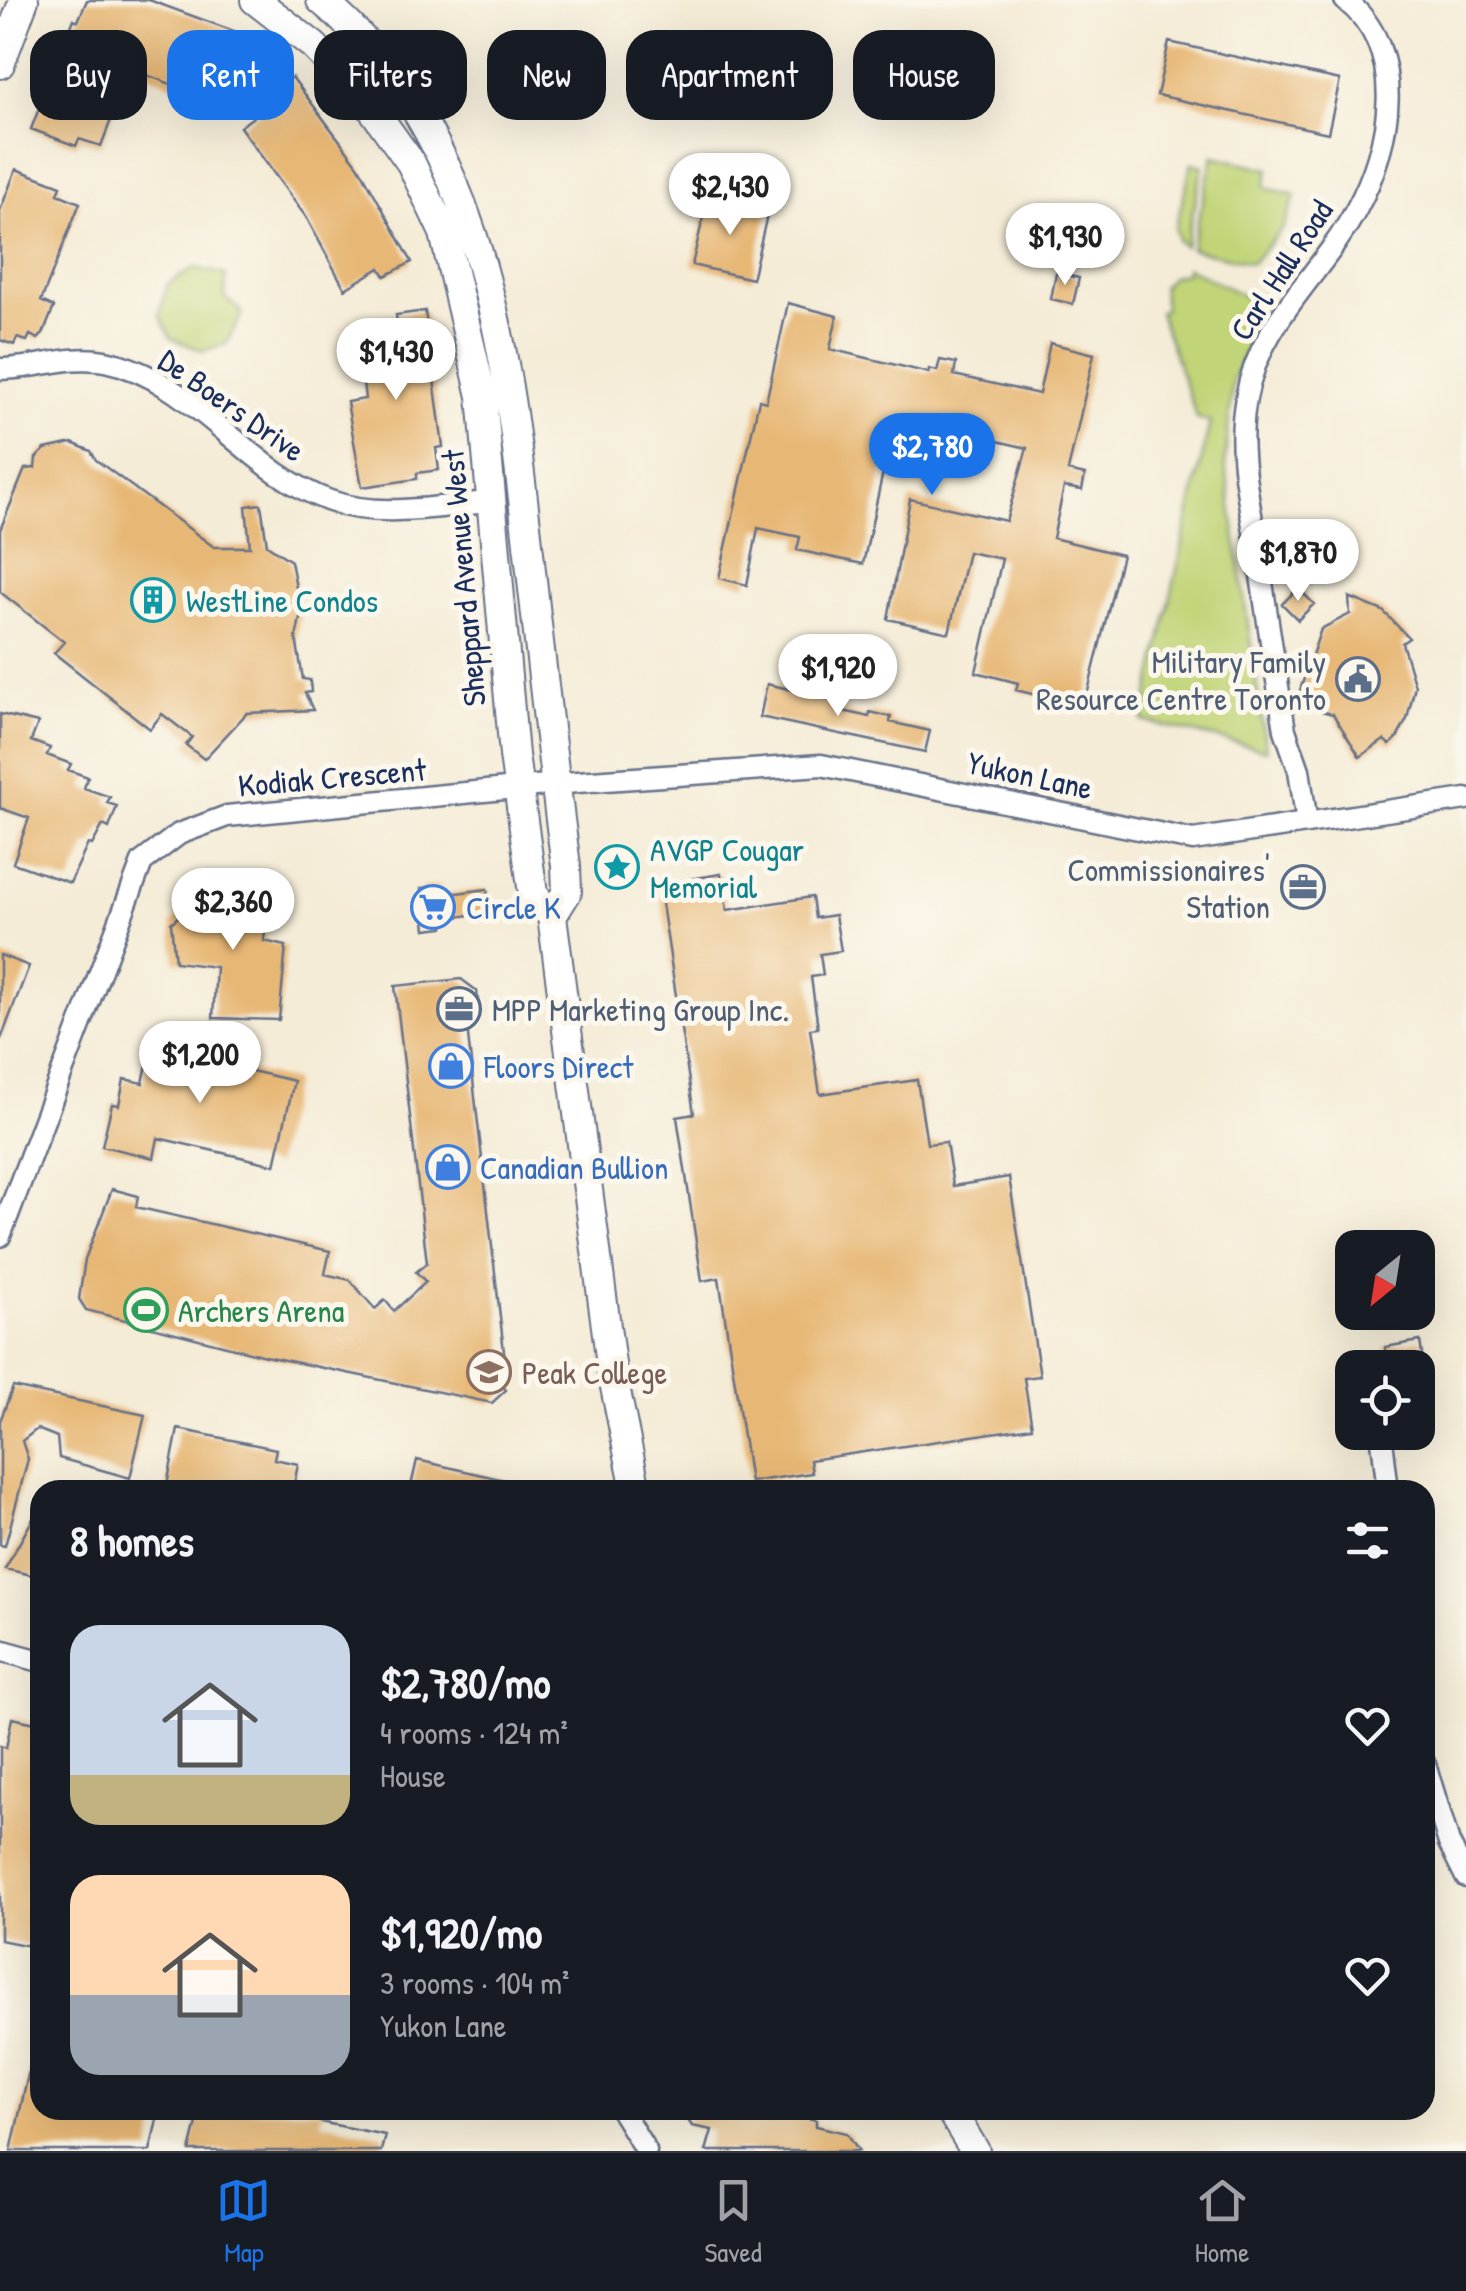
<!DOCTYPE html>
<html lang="en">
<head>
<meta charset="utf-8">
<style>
  :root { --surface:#171b24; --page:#20242c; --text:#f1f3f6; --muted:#9ea1a6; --line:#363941; --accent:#1a73e8 }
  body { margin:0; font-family:"Patrick Hand",sans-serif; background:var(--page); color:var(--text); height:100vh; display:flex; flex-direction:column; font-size:38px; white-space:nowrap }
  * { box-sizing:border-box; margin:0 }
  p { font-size:32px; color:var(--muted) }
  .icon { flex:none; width:55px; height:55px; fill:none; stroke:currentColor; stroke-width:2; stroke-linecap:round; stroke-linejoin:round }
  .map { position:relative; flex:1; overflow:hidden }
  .side { position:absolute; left:30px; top:1480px; width:1405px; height:640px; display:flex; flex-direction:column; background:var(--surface); border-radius:30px; box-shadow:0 10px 40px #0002 }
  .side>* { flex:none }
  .banner { position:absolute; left:30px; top:30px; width:1408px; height:90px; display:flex; gap:20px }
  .needle { width:65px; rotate:210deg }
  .buttons { position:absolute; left:1335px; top:1230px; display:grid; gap:20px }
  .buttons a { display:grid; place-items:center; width:100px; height:100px; border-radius:20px; background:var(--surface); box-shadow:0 10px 40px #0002; font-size:50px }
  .price { position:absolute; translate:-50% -85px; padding:0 22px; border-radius:35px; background:#fff; color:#222; font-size:32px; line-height:65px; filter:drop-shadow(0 2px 5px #0008) }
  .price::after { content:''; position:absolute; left:50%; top:60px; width:30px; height:22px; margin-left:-15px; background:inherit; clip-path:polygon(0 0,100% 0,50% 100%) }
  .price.on { background:var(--accent); color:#fff }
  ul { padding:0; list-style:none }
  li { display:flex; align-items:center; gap:30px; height:250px; padding:0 40px }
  li span { display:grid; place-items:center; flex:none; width:280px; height:200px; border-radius:30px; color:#555 }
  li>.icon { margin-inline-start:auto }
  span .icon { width:120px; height:120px; fill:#fffc; stroke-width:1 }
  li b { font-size:42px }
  h2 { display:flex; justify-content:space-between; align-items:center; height:120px; padding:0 40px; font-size:42px }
  .pill { padding:0 35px; border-radius:30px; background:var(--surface); box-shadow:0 10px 40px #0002; font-size:35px; line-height:90px }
  .pill.on { background:var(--accent); color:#fff }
  .menu { display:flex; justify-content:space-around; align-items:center; height:140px; border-top:2px solid var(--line); background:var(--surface); font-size:28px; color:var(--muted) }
  .menu a { display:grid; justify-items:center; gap:5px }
  .menu .on { color:var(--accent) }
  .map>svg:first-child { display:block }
  .green { fill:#c1d477; stroke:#6e826a; stroke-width:2.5 }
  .building { fill:#e7b775 }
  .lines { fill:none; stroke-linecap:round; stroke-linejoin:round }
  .street-casing { stroke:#677188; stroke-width:25 }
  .secondary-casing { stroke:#677188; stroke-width:32 }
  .street { stroke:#fff; stroke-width:20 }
  .secondary { stroke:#fff; stroke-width:28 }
  .labels { text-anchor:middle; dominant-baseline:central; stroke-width:10; stroke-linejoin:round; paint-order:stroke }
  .street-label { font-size:32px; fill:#1b2f5e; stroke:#fbf7ec }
  .culture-label { font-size:32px; fill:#0d838f; stroke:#fbf7ec; text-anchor:start }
  .service-label { font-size:32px; fill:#4e5e75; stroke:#fbf7ec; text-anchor:end }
  .shop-label { font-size:32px; fill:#366cbe; stroke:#fbf7ec; text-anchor:start }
  .leisure-label { font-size:32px; fill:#27864d; stroke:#fbf7ec; text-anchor:start }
  .education-label { font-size:32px; fill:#785e54; stroke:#fbf7ec; text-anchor:start }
</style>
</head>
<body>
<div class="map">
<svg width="1466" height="2151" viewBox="0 0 1466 2151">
  <rect width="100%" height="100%" fill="#fbf7ec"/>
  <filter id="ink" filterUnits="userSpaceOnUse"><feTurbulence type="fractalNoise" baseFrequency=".01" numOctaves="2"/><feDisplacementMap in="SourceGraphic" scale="20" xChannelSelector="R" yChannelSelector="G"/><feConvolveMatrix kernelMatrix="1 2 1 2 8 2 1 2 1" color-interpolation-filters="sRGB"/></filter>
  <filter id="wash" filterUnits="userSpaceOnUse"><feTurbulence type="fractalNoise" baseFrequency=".0048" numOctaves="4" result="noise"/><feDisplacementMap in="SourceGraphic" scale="40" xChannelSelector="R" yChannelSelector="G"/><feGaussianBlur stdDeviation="2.25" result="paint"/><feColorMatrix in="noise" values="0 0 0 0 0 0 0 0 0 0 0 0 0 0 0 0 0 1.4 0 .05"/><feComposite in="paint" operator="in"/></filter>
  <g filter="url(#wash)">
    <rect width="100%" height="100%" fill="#f4ecd7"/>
    <path class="green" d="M1213,156L1269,169L1265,188L1296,195L1283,228L1252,263L1191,249Z
      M1192,163L1203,166L1185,247L1178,241L1175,229Z
      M1186,267L1254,301L1262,311L1233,380L1225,462L1266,750L1143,721L1210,422L1197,418L1159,312L1165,309L1162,287L1172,276L1186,273Z
      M195,268L226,275L225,298L243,313L226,344L203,351L171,338L159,314L168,284Z"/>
    <g id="blocks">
      <path class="building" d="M87,0H149L242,34L224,80L216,77L208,98L147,75L124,86L101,146L79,139L76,146L31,129L74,19L78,21Z
        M1169,42L1340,80L1328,133L1157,95Z
        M292,77L358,165L412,262L385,276L380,268L345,289L306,217L240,127L273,102L268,95Z
        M16,169L61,186L58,194L80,203L41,301L54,307L43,334L38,339L30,335L27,341L17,338L14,345L0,340V211Z
        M708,197L768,211L752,279L692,265Z
        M1056,273L1079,278L1073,304L1051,299Z
        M788,303L837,316L830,349L929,373V369L937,371L940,360L956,363L954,375L1039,394L1050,343L1094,354L1068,471L1085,475L1082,490L1064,487L1053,538L1122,555L1084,707L1016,690L1018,683L976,672L1002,559L968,552L949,633L888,619L910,499L1006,521L1027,448L895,417L863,564L797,550L800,537L758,528L747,585L719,578L759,400L766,402Z
        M425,311L443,447L436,448L439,470L417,473V479L362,487L347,402L365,399L357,329L397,323L396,315Z
        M72,443L91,451L96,460L214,547H250L246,506L261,504L267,545L291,561L301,613L296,638L303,679L310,680L311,692L305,693L313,710L247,713L204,759L186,745L192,737L162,714L150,729L54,653L64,642L0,592V530L25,469L35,468L36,458L45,449Z
        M1298,588L1314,604L1298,620L1282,604Z
        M1349,597L1383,611L1409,638L1402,643L1415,686L1407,719L1397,738L1390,745L1384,740L1360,757L1333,714L1312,709L1300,690L1321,629L1350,614Z
        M767,684L841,701L839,710L869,717L870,712L891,717L890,722L930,731L925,752L760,717Z
        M0,714L38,723L31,741L50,748L47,755L71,764L68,770L88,777L84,788L110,797L107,803L117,806L109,828L103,825L92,845L88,844L70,883L13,863L29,818L0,808Z
        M721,874L727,910L812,897L815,918L835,915L841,951L820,954L823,975L811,977L818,1028L810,1029L820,1094L917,1080L927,1144L946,1142L953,1186L1009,1177L1040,1376L1024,1378L1032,1427L810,1460L812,1473L750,1482L719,1278L702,1281L677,1117L694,1114L659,884Z
        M440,886L441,895L487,889L490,912L443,919L444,927L426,929L421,888Z
        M193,892L269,896L264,941L286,946L279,1020L213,1018L216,967L175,962L171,923L192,905Z
        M0,955L29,966L1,1039H0Z
        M461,979L477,991L479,1012L467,1013L468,1036L506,1369H487L506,1390L492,1403L265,1356L86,1310L79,1299L85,1259L112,1189L138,1196L136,1207L330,1251L325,1274L350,1280L375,1309L385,1300L394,1311L426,1282L416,1272L427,1263L395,986Z
        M153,1036L220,1051L217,1063L294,1081L275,1165L158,1138L154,1158L102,1146L112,1104L119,1105L124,1079L143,1083Z
        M1420,1341L1424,1368H1387L1385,1347Z
        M13,1387L145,1415L130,1478L59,1458L57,1437L37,1429L22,1441L28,1459L5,1546L0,1545V1421Z
        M178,1429L276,1449L274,1459L298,1464L293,1490H166Z
        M417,1460L522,1484L521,1490H410Z
        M40,1506V1577L5,1569Z
        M12,1718L40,1724V1948L0,1940V1746L6,1748Z
        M34,2048H40V2110H159L150,2151H11Z
        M200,2110H323L320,2122L385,2135L381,2151H190Z
        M681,2110H772L816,2120V2126L847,2133L859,2151H706L712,2130L692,2126Z"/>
    </g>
  </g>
  <g filter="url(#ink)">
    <use href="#blocks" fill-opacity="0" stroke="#677188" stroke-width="2.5"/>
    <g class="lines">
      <g class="street-casing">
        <path id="street" d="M0,369C36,369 69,354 105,361C194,379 247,472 330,501C380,519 438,506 489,502
          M1307,823L1299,770L1285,730C1275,670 1266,609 1257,549C1249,499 1236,449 1246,398C1260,320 1321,276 1356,210C1391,146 1409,50 1345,0
          M0,1236L142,862L179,834L227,816L577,782L821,765L1193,840L1466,799
          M1381,1432L1388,1490
          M0,1650L40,1661
          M1425,1764L1449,1843L1466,1877
          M621,2110L646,2151"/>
      </g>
      <g class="secondary-casing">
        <path id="secondary" d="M255,0L314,46L366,100L411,163L444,233L482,396L514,755L533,894L552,916L612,1372L636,1490
          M321,0C489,139 509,370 531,571C542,669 553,768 566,866L567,892L552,916
          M0,64L24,0
          M950,2110L975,2151"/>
      </g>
      <use href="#street" class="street"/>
      <use href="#secondary" class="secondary"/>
    </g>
  </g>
  <defs>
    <g id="building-ring" transform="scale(2.25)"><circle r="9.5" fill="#fbf7ec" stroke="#0f9aa8" stroke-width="1.5"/><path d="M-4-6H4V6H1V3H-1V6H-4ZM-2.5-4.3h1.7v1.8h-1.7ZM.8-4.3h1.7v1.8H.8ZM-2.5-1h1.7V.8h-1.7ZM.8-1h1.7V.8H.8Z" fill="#0f9aa8"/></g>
    <g id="civic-ring" transform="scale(2.25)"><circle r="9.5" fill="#fbf7ec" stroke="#5c6f8a" stroke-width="1.5"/><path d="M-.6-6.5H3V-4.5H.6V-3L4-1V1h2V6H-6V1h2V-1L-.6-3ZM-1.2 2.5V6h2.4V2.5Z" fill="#5c6f8a"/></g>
    <g id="sight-ring" transform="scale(2.25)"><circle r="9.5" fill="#fbf7ec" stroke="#0f9aa8" stroke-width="1.5"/><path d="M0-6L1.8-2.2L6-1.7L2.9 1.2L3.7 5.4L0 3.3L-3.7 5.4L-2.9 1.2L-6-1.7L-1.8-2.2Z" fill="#0f9aa8"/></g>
    <g id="office-ring" transform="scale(2.25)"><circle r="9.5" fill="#fbf7ec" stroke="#5c6f8a" stroke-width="1.5"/><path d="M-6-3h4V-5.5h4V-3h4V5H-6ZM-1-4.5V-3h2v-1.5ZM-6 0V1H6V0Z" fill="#5c6f8a"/></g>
    <g id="supermarket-ring" transform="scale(2.25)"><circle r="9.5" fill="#fbf7ec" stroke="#3f7fe0" stroke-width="1.5"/><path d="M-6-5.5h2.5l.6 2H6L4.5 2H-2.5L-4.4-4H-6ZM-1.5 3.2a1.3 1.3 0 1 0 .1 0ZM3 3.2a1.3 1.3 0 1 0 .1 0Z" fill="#3f7fe0"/></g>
    <g id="shop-ring" transform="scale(2.25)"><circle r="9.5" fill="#fbf7ec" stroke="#3f7fe0" stroke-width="1.5"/><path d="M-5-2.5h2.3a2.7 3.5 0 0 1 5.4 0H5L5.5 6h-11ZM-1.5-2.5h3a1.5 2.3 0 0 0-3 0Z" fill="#3f7fe0"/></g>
    <g id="stadium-ring" transform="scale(2.25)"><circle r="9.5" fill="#fbf7ec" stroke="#2e9e5b" stroke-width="1.5"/><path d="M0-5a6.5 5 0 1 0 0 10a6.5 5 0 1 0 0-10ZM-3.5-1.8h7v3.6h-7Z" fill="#2e9e5b"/></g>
    <g id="university-ring" transform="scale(2.25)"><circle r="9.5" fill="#fbf7ec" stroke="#8d6e63" stroke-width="1.5"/><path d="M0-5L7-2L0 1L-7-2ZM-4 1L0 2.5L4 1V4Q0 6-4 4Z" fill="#8d6e63"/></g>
  </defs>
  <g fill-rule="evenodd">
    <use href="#building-ring" x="153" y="600"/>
    <use href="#civic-ring" x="1358" y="679"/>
    <use href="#sight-ring" x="617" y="867"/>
    <use href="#office-ring" x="1303" y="887"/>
    <use href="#supermarket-ring" x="433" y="907"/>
    <use href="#office-ring" x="459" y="1009"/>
    <use href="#shop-ring" x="451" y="1066"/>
    <use href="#shop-ring" x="448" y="1167"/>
    <use href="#stadium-ring" x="146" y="1310"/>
    <use href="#university-ring" x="489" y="1372"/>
  </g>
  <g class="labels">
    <g class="street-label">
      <text transform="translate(1281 270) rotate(-57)">Carl Hall Road</text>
      <text transform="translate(232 405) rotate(35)">De Boers Drive</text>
      <text transform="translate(463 578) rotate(-95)">Sheppard Avenue West</text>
      <text transform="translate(1030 775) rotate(12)">Yukon Lane</text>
      <text transform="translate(332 777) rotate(-5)">Kodiak Crescent</text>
    </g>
    <g class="culture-label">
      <text x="186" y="600">WestLine Condos</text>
      <text x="650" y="849">AVGP Cougar<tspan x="650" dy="37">Memorial</tspan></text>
    </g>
    <g class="service-label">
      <text x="1326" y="661">Military Family<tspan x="1326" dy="37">Resource Centre Toronto</tspan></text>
      <text x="1270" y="869">Commissionaires'<tspan x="1270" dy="37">Station</tspan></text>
      <text x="492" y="1009" text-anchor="start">MPP Marketing Group Inc.</text>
    </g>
    <g class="shop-label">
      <text x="466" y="907">Circle K</text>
      <text x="484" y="1066">Floors Direct</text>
      <text x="480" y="1167">Canadian Bullion</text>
    </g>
    <g class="leisure-label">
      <text x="178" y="1310">Archers Arena</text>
    </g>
    <g class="education-label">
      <text x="522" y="1372">Peak College</text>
    </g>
  </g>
</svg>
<div class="buttons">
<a><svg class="needle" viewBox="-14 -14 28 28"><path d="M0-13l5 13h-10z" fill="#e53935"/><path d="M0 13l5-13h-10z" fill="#9ea1a6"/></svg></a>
<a><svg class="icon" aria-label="locate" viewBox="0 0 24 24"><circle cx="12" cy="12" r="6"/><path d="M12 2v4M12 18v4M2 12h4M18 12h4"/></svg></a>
</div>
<b class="price" style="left:730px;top:238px">$2,430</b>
<b class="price" style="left:1065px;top:288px">$1,930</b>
<b class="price" style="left:396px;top:403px">$1,430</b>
<b class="price on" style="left:932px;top:498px">$2,780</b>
<b class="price" style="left:1298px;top:604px">$1,870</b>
<b class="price" style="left:838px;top:719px">$1,920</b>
<b class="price" style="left:233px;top:953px">$2,360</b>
<b class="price" style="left:200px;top:1106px">$1,200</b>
<div class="banner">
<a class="pill">Buy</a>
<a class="pill on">Rent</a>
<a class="pill">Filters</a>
<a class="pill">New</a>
<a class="pill">Apartment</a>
<a class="pill">House</a>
</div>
<section class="side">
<h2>8 homes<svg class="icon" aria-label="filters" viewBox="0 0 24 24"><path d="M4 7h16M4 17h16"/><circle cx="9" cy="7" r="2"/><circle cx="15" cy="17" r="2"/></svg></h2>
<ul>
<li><span style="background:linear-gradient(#c9d6e8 75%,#c2b280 0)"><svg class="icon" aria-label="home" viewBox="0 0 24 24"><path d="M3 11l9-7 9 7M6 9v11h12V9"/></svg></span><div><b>$2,780/mo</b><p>4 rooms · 124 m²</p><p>House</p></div><svg class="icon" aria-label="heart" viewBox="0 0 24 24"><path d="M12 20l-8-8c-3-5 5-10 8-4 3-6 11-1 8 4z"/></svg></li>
<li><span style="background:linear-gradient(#ffd9b3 60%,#9aa5b1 0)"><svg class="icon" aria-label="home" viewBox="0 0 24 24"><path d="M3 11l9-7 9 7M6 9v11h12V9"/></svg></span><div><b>$1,920/mo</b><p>3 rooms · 104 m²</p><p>Yukon Lane</p></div><svg class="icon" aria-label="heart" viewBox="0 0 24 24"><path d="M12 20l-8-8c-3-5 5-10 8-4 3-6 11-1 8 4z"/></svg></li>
</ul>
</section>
</div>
<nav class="menu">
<a class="on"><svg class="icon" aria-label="map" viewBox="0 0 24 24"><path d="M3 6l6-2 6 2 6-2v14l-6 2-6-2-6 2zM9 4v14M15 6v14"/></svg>Map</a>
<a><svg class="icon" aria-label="saved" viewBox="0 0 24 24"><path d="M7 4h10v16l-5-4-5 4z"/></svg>Saved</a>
<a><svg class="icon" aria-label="home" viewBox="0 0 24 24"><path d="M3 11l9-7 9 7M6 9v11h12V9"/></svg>Home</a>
</nav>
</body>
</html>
